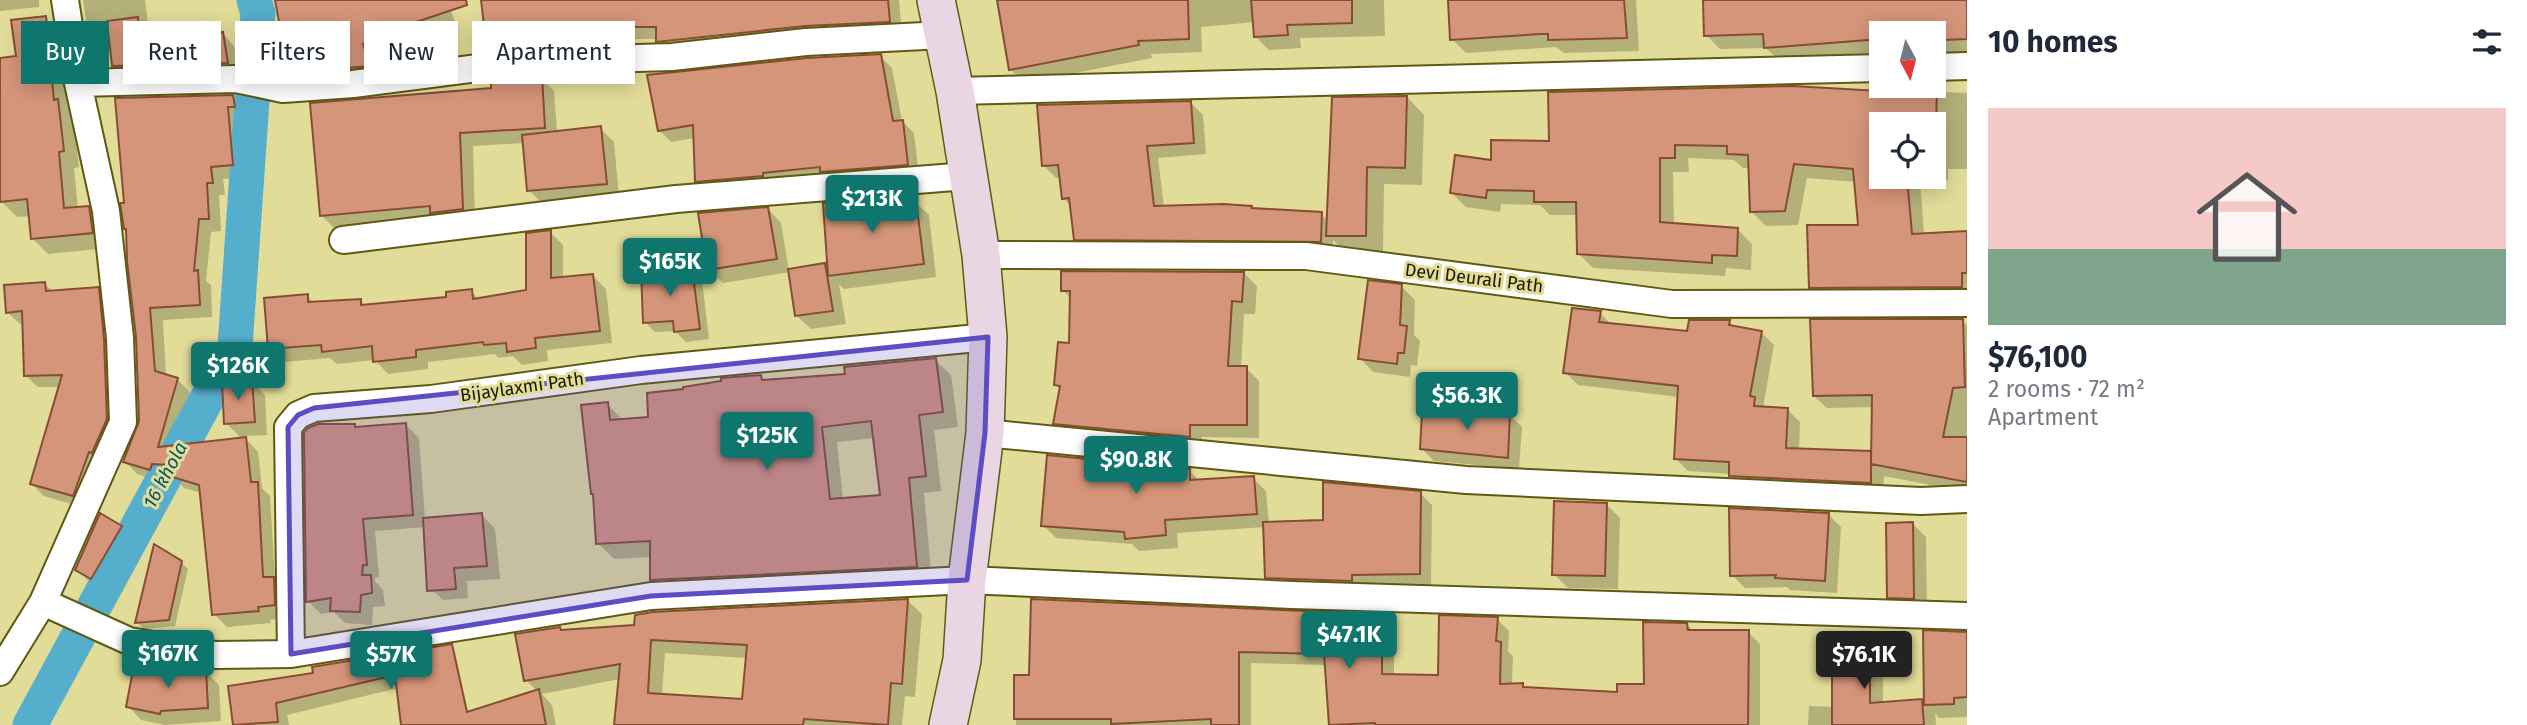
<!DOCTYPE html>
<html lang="en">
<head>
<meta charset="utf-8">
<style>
  :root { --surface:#fff; --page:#f2f2f3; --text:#1f2937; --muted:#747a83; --line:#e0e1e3; --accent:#0f766e }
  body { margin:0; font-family:"Fira Sans",sans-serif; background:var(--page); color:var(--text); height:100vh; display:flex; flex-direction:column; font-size:26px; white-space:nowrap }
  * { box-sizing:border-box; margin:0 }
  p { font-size:23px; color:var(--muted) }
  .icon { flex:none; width:38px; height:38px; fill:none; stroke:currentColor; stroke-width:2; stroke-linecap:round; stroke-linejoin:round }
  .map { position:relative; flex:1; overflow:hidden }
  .drawer { display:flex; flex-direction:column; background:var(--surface); width:560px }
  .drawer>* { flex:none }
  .guide { position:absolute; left:21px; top:21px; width:665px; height:63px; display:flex; gap:14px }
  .needle { width:46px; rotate:173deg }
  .buttons { position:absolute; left:1869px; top:21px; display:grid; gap:14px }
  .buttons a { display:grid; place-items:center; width:77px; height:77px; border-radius:0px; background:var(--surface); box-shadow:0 4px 18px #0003; font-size:35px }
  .price { position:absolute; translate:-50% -60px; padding:0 16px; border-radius:7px; background:var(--accent); color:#fff; font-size:23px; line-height:46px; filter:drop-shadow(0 2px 4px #0008) }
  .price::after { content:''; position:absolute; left:50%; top:42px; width:21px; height:16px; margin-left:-10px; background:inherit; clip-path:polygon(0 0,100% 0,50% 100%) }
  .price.selected { background:#222; color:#fff }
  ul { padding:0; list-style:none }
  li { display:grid; align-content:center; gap:14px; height:371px; padding:0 21px }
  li+li { border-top:2px solid var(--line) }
  li span { display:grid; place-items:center; height:217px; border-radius:0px; color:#555 }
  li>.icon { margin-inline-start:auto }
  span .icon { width:126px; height:126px; fill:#fffc; stroke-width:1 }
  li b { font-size:30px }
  h2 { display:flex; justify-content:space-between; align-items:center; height:84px; padding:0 21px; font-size:30px }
  .tag { padding:0 24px; border-radius:0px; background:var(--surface); box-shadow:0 4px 18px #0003; font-size:24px; line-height:63px }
  .tag.selected { background:var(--accent); color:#fff }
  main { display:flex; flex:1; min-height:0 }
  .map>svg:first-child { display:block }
  .shadow { fill:#0003; fill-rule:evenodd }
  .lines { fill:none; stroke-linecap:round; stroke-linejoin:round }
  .canal { stroke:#56aecd; stroke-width:35 }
  .building { fill:#d5957a; stroke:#864d34; stroke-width:2; fill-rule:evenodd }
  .street-casing { stroke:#605914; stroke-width:30 }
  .secondary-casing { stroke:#605914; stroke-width:40 }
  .street { stroke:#fff; stroke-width:26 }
  .secondary { stroke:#e9d6e2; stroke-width:37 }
  .marked { fill:#5c4dc5; fill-opacity:0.2; stroke:#5c4dc5; stroke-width:5; stroke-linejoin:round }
  .labels { text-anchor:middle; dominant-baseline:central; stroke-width:6; stroke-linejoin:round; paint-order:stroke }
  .street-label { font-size:18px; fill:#1b1800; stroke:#e2dc99 }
  .water-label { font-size:19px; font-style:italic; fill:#065369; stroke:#e2dc99 }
</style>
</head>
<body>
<main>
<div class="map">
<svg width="1967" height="725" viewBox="0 0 1967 725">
  <rect width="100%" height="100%" fill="#e2dc99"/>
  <path class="shadow" d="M0,0H39V7L0,11Z
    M83,0H145L149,32L161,31L171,41L223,34L234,46L239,74L125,77L114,66L111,44L100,45L88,34Z
    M276,0H448L456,26L413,40L414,43L374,56L382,78L305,85L292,72Z
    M503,0H899L902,34L671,53L658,39H606V42L551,47L501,63L489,50Z
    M999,0H1384L1385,36L1300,38L1301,48L1269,50L1255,36V22L1201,27L1202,52L1151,54L1152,58L1024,83L1010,69Z
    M1450,0H1636L1639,51L1564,53L1556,47L1466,53L1452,39Z
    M1705,0H1967V53L1934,56V33H1881V54L1781,62L1766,48L1720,49L1706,35Z
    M45,18L61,34L69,112L73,117L79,167L74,168L78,209L88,208L104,224L108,248L48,254L32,238L31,216L17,217L1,201L0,60L18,58Z
    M880,56L892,68L902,121L914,133L919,176L708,193L696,181L695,138L671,142L659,130Z
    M541,78L554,91L557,133L600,128L614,142L619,197L543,204L529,190L524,143L473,146L475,222L438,219L334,228L321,215L493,89Z
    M1896,90L1967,93V169H1948V180L1920,179L1924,235L1967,232V301H1825L1811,287L1860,227L1856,182L1807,178L1798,225L1766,226L1752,212L1750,168H1743L1734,160L1688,158L1689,172H1673L1674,225L1737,229L1752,244L1751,270L1726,268L1725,276L1593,268L1579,254L1578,215H1550L1540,205L1501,204L1500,212L1466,207L1452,193L1493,162L1550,143L1896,93ZM1881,124H1934V177H1881Z
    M232,97L245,110L247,119L240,120L245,177L223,179L225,195H219L221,231L211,232L206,281L211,285L212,317L163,320L166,376L177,379L190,392L174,447L242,439L226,423L252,381L265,395L267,435L243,436L258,452L262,488L270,496L275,580L286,592L287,618L270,620L271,623L227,627L214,614L202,493L184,488L173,476H165L163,482L137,474L125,461L141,422L137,337L129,261Z
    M1407,97L1424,115L1422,185L1384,184L1383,253H1345L1333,240V254L1088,251L1076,239L1072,207L1064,199L1061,178H1056L1043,165L1191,103L1203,115L1206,154L1158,158L1164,207L1321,214L1328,221Z
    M911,198L929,215L936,277L844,289L839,284L846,324L811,329L797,316L790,272L723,283L709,269L768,209L781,223L789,271L824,265L829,270Z
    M550,232L563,245V279L593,276L606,289L612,343L547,350L548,361L522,365L513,356L498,358L495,354L428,362V369L388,374L375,360L337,364L330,358L283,362L270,349L307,296L314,303L360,300L366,306L448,298L471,291L480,300L528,292Z
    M692,269L702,280L709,339L686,342L675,331L655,332L645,322Z
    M1244,273L1257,286L1255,314H1244L1241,368H1246L1259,381V438L1202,437V449L1068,436L1055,423L1061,390L1056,385L1071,345L1072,299L1062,290Z
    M45,284L53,292L98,289L110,301L119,432L85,508L44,496L32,484L60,387H38L25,375L24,324H20L7,312Z
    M1401,286L1415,300L1414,335L1420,341L1417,366L1411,365L1410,377L1373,372L1360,358Z
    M1600,313L1613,326L1689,333L1729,321L1735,328L1761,332L1774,345L1763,408L1787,409L1800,422L1799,450L1873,453L1874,407L1827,408L1814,396L1962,321L1967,325V492L1884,476L1883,495L1744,489L1731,474L1688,471L1675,458L1679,397L1578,385L1565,372Z
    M935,360L951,375L958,427L934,430L941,491L924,493L932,582L668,595L652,580V557L614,559L598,543L595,497L592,494L607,404L624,421L650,418L761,377L765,382L847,375ZM875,438L882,496L843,500L837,442Z
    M1510,415L1522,427L1519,469L1434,461L1422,449Z
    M355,425L358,429L406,425L419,438L425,519L482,515L495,529L500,579L467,581L468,598L443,600L429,587L425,527L375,531L379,577L375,578V581L383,590L385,606L373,607L372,625L345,623L334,612L321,614L308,601Z
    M1189,471L1200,481L1253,478L1266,491L1269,524L1325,522L1420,493L1432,505L1431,586L1278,589L1266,577L1265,527L1177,533L1178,548L1139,551L1132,544L1056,538L1043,525Z
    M1606,504L1620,518L1618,589L1568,588L1554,574Z
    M1828,514L1841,527L1837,593L1790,590L1787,587L1745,588L1732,575Z
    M1913,524L1926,537L1927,612L1902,611L1888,597Z
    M121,528L135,541L105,592L90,583L77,569Z
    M181,562L188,569L175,626L144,629L137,622Z
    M908,601L922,614L915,697L905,696L902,725H616L620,679L542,694L552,705L556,725H493L537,691L526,680L560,628L563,632ZM665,653L747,658L744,701L662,695Z
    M1351,614L1364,627V638H1382L1394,651V676L1440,677L1497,619L1509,631L1508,651L1513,656L1512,685H1522L1526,689L1619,693L1646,685L1687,625L1693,631L1748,632L1760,644V725H1331L1327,665L1251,663V725H1016V677H1031Z
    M1925,632L1967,634V717L1939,718L1935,713L1936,725H1808L1809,706L1833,707L1869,641L1883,655V704L1921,701L1926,705Z
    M444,647L455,659L457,725H403L398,688L287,715L289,725H235L229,687L316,674Z
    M205,671L219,685L221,721L165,725L141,720L128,706Z"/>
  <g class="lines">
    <path class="canal" d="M30,725L235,347L258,13L254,0"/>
  </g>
  <path class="building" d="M275,0H466L467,5L401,27L403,31L363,44L370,66L291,73L280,51L284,49Z
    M481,0H888L890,22L805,26L656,42V27H594L595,30L540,35V45L487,51Z
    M997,0H1188L1189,39L1138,41L1139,45L1009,70Z
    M1251,0H1352V23L1287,25L1288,35L1254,37Z
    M1448,0H1624L1627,38L1548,40V34H1541L1450,40Z
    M1703,0H1967V39L1943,40V33H1881V39L1764,48L1763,34L1704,36Z
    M46,16L54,100L58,99L64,151L59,152L64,208L89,206L93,233L31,239L27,199L0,202V58L16,56L11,20Z
    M138,17L139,31L162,29L163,41L223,32L228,63L112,66L107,21Z
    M881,54L893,121L903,120L908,165L820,172V167L763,173V176L695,182L693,125L658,131L647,75L807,58Z
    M542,76L545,128L460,133L463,209L430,213V206L320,216L310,103L491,88V82Z
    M1793,86L1897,92V89L1937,90L1936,124H1881V177H1907L1912,234L1967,231V273H1962V287L1809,288L1807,225H1858L1853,169L1794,164L1785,211L1750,212L1748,155L1727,154V146L1675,145V158H1660V222L1738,228L1737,256L1712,255V263L1577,254L1576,202H1534V191L1487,190L1486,198L1450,193L1455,155L1491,160V140L1549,141L1548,92Z
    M233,95L235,107H228L233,165L211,167L213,183H207L209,219H199L194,271L198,270L200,305L150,308L155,371L178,378L158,447L246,437L251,482H258L263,577H274L275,605L258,607L259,611L212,615L199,485L169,476L172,465L152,464L150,470L123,462L139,421L136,337L127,261L126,229H124L120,203H124L115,98Z
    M1407,96L1405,168L1367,167L1366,236H1326L1332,97Z
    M1191,101L1194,143L1147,146L1154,206L1223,204L1252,206V208L1322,212L1321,242L1074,240L1069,198L1062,199L1058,165L1042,166L1037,105Z
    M601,126L607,184L527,191L522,135Z
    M912,196V200H916L924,264L828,276L823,203Z
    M768,207L777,259L707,270L698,213Z
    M551,230V278L593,274L600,331L535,338L536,348L507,352L506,343L484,345L483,342L416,350V357L373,362L372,346L322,352L321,345L268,349L264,298L308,294V302L361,299V305L446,297V292L472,289L473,299L526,290V233Z
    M825,263L833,311L795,316L788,269Z
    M692,268L700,329L674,332L673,321L643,323L641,270Z
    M1061,271L1244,272L1242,302L1232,301L1228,366H1247V425H1190V437L1053,424L1060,386L1054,385L1058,342L1069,343L1070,291H1061Z
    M1368,280L1402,284L1400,325L1407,326L1404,353H1398L1397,364L1358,359Z
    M45,282L46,291L99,287L104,339L107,419L92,453L89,452L73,496L30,484L62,375L24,376L22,311L6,313L4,285Z
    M1572,308L1601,311L1599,322L1687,331L1689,320H1730L1729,325L1762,331L1750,396L1755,397L1754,406L1788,408L1786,448L1871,451V483L1729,476V462L1674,459L1678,386L1563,373Z
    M1810,319H1963L1965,387L1953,388L1943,437H1967V482L1871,464L1872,395L1813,396Z
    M936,358L943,412L919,415L926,476L909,478L917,567L650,580V541L596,544L593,494H591L581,405L608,402L610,420L648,417L647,393L683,389V387L721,381V378L761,375L762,380L845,374L844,367ZM871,421L880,495L830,499L822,427Z
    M252,379L255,422L224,424L222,381Z
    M1452,408L1510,413L1508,458L1420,449L1422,411L1452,413Z
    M406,423L413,515L363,519L367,565H363L362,575H371L372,593L361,595L360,612L330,611L331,598L306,602L304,433L308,428L318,424H355V427Z
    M1047,455L1190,469V480L1254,476L1257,514L1165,520L1166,535L1125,539L1124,532L1041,526Z
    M1323,482L1421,491L1420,574L1352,575V581L1265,578L1263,522L1323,520Z
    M1554,501L1607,503L1605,576L1552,575Z
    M1729,508L1829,513L1825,581L1775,578L1776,575L1730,576Z
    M100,513L122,526L91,579L75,570Z
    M482,513L487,566L454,568L456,589L427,591L423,518Z
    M1913,522L1914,599L1887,598L1886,523Z
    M154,544L182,561L169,620L135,623Z
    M908,599L902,684L891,683L888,725L804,719L803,725H614L620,664L524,681L515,634L560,627L561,630L634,625L635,615L653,612ZM651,640L747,645L742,699L648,693Z
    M1031,599L1352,613V629H1357L1356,636H1382V674L1438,675L1439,615L1498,617L1496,641L1501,642L1500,684L1523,683V687L1617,692V684H1644L1643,622L1687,623L1688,630H1749L1748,725H1375V723L1329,725L1324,654L1239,652V725H1211V719L1111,724V719H1014V675H1029Z
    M1923,630L1967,632V697L1954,698V704L1924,705Z
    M1832,639L1870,640V703L1922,699L1924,725H1832Z
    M452,644L467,712L539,689L546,725H401L395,675L276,703L278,722L233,725L228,686L313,673L312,667Z
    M190,667L206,669L208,708L161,711L160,714L126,707L133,670Z"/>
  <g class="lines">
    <g class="street-casing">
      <path id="street" d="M65,0L78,83L106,211L120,338L123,422L43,602L129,641L216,655L291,654L651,596L967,580L1292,595L1967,616
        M1934,67L1967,66
        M78,83L236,79L283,89L353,84L532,61L672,57L806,42L944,35
        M955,91L1881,68
        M343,240L676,199L967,176
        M981,255L1306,256L1672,304L1967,303
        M985,433L1466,480L1921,501L1967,499
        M291,654L288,427L298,415L314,408L431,399L641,370L988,337
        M0,672L43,602"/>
    </g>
    <g class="secondary-casing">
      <path id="secondary" d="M936,0L955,91L981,255L988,337L985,433L967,580L962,660L948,725"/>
    </g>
    <use href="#street" class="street"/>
    <use href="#secondary" class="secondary"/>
  </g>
  <path class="marked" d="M988,337L985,433L967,580L651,596L291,654L288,427L298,415L314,408Z"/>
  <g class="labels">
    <g class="street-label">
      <text transform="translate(1474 278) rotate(7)">Devi Deurali Path</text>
      <text transform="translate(522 387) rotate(-8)">Bijaylaxmi Path</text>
    </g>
    <g class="water-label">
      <text transform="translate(165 475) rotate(-62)">16 khola</text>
    </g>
  </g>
</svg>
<div class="buttons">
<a><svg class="needle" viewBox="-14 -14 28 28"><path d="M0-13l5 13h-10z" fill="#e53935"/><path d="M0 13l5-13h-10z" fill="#747a83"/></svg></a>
<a><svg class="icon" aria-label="locate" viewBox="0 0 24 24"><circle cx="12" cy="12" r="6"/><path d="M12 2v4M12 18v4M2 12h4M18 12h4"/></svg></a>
</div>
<b class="price" style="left:872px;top:235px">$213K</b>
<b class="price" style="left:670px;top:298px">$165K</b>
<b class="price" style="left:238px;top:402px">$126K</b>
<b class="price" style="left:1467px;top:432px">$56.3K</b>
<b class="price" style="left:767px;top:472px">$125K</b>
<b class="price" style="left:1136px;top:496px">$90.8K</b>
<b class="price" style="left:1349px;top:671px">$47.1K</b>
<b class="price" style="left:168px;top:690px">$167K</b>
<b class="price" style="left:391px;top:691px">$57K</b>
<b class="price selected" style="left:1864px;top:691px">$76.1K</b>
<div class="guide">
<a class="tag selected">Buy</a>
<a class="tag">Rent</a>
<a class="tag">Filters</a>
<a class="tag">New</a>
<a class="tag">Apartment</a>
</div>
</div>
<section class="drawer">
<h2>10 homes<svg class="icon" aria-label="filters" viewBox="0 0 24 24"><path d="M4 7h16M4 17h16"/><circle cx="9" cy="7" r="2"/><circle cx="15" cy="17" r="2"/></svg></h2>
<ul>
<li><span style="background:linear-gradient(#f6c9c9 65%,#7fa58c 0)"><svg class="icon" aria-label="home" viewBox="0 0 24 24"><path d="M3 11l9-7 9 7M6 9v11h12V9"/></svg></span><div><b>$76,100</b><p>2 rooms · 72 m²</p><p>Apartment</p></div></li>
</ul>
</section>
</main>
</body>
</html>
